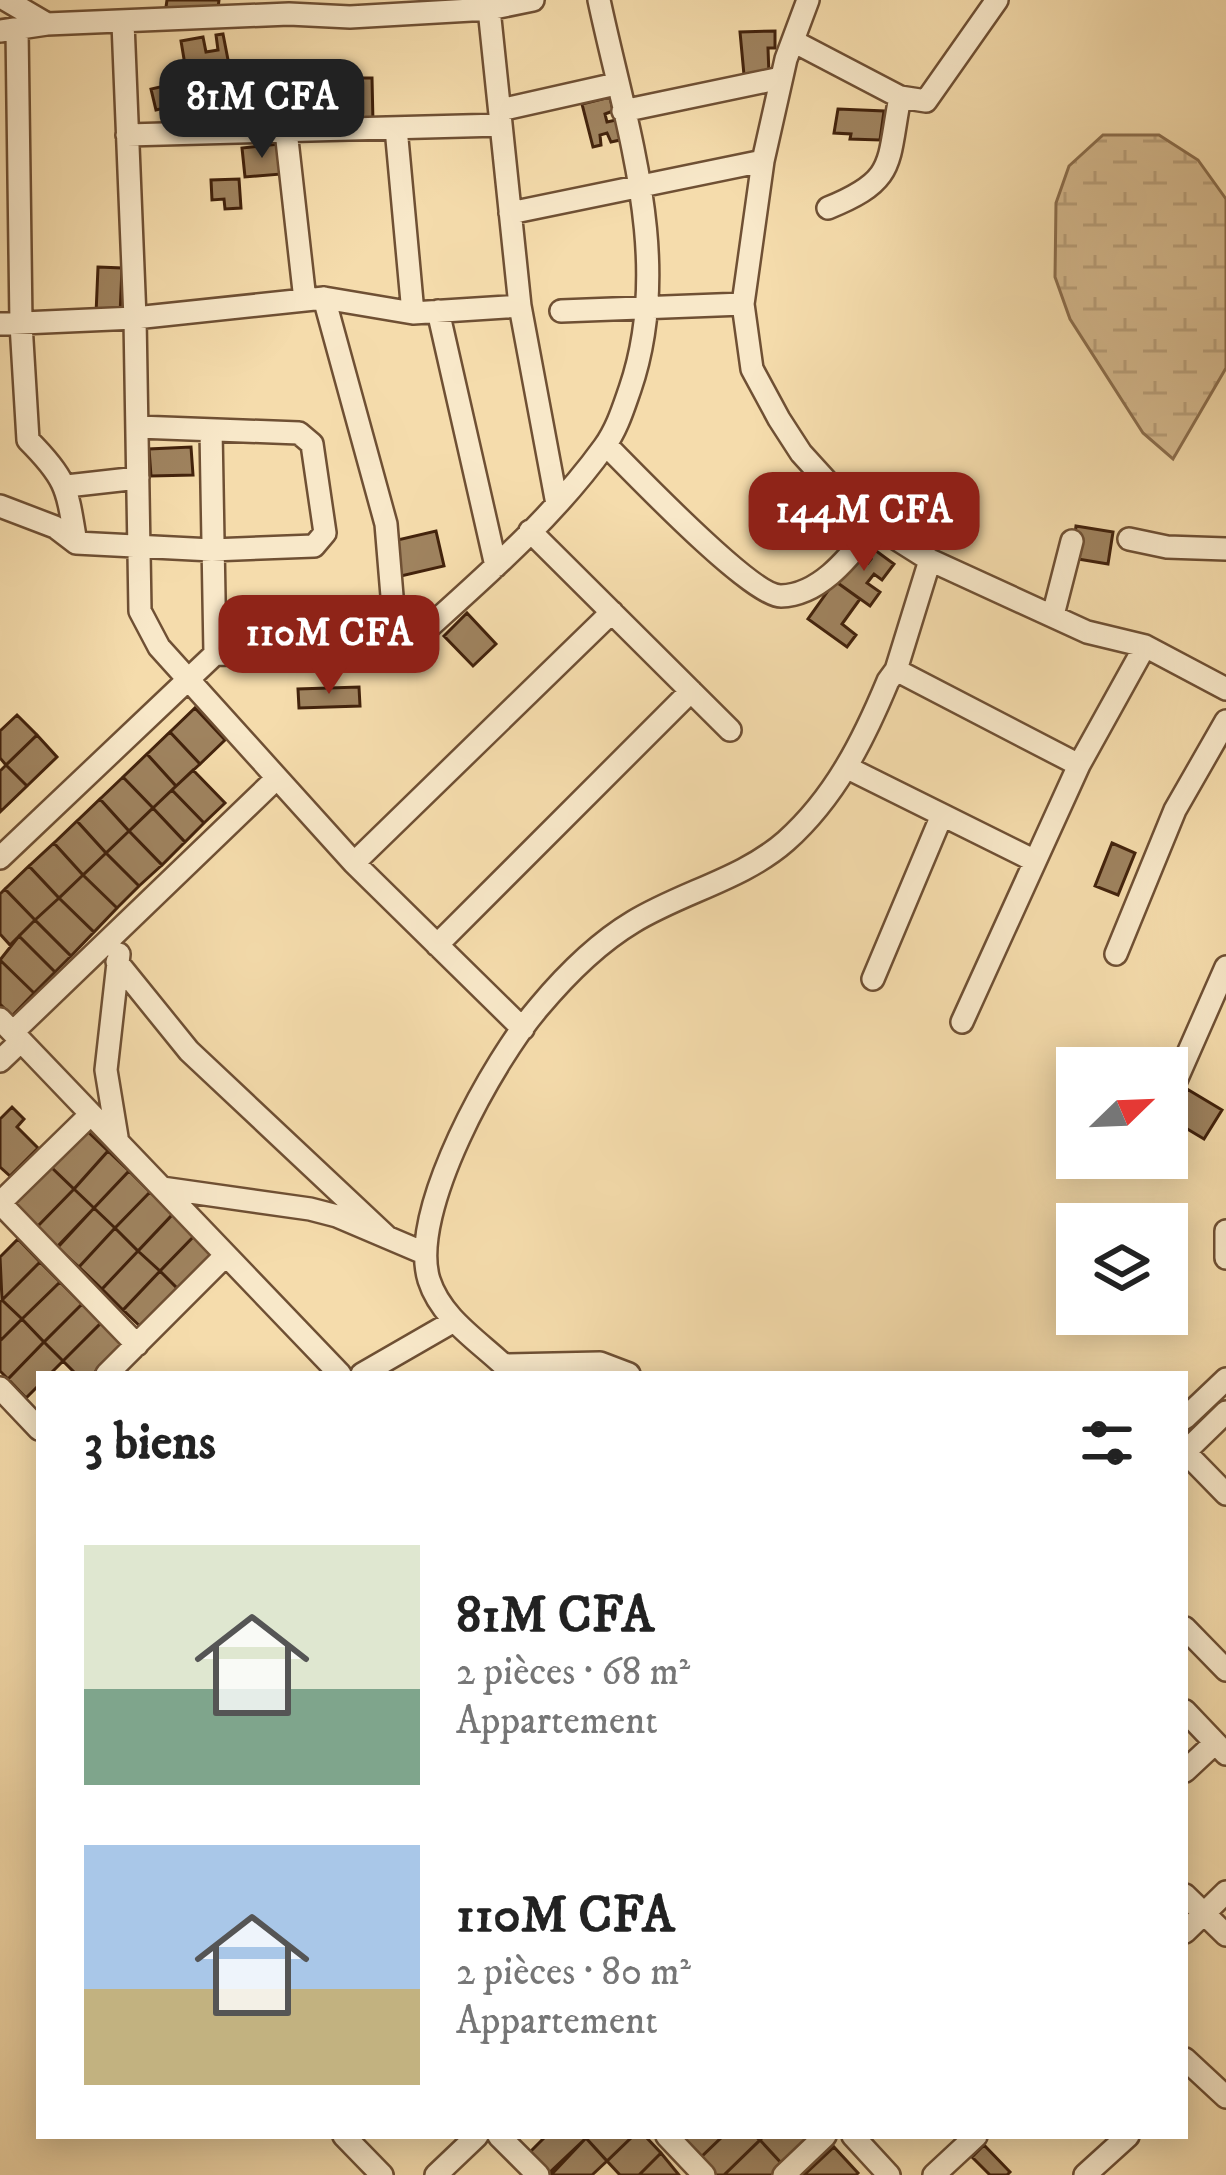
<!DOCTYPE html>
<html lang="fr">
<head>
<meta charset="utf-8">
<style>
  :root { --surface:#fff; --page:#f2f2f2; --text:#222; --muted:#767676; --accent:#8f2418 }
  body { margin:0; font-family:"IM FELL DW Pica",serif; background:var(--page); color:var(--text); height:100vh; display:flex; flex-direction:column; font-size:45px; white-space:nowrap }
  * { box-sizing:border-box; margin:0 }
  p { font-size:39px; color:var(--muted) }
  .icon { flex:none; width:66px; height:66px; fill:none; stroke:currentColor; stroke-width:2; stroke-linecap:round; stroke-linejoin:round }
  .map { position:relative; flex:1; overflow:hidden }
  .drawer { position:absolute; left:36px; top:1371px; width:1152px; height:768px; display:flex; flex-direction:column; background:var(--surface); border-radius:0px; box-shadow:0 6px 30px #0003 }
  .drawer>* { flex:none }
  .needle { width:78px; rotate:67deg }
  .controls { position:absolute; left:1056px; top:1047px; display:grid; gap:24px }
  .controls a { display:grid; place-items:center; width:132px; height:132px; border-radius:0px; background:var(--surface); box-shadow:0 6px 30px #0003; font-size:60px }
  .price { position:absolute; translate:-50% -102px; padding:0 27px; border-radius:24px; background:var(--accent); color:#fff; font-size:39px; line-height:78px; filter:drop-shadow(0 3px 6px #0008) }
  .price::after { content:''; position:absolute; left:50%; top:72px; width:36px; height:27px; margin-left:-18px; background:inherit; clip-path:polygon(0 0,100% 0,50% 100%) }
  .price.selected { background:#222; color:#fff }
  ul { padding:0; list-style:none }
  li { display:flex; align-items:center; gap:36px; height:300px; padding:0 48px }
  li span { display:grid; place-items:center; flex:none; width:336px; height:240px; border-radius:0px; color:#555 }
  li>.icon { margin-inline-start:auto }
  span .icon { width:144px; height:144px; fill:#fffc; stroke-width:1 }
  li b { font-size:51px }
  h2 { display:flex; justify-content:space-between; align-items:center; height:144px; padding:0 48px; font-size:51px }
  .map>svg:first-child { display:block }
  .wetland { fill:url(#wetland-marsh); stroke:#8c6f4e; stroke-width:3 }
  .building { fill:#9f835f; stroke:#42220c; stroke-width:3 }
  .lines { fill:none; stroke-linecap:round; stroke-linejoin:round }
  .minor-casing { stroke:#6f5034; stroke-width:26 }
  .minor { stroke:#f8e8c9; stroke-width:21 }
</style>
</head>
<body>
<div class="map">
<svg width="1226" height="2175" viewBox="0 0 1226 2175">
  <defs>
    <pattern id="wetland-marsh" width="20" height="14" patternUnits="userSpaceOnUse" patternTransform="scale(3)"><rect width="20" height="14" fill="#d7bc91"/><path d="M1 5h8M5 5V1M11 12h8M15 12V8" fill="none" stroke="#baa17c"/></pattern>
  </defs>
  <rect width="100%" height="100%" fill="#f5dcac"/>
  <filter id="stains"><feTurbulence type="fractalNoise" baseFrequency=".00167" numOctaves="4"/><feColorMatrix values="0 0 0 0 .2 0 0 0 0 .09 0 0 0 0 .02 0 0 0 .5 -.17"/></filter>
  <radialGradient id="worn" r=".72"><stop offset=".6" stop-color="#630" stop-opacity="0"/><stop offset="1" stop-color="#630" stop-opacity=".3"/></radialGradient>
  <path class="wetland" d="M1103,135H1159L1198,160L1226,199V368L1173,459L1143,433L1070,319L1055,277L1056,203L1069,166Z"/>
  <path class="building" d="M167,0H219L217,16L166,7Z
    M775,31V48H768L769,75H744L740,32Z
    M223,34L230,70H214L215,73L187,77L181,41L203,37L206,52L218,50L216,35Z
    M199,78L204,99L156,110L151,89Z
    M354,78H372L373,123H356Z
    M610,97L613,111L605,114L607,122L616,120L620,140L611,142L607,133L600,135L601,145L593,147L582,104Z
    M838,109L884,111L880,140L850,139L851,134L834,133Z
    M279,144L282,174L245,177L242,148Z
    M239,179L241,208L225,209L224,199L212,200L211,180Z
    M98,267L122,268L120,315L96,314Z
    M191,447L193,475L151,476L149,449Z
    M1076,526L1113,532L1108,564L1072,558Z
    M436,531L444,566L401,576L393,541Z
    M864,542L894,564L882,580L874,574L867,583L880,592L870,606L835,581L855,554L868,563L871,559L858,549Z
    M835,581L860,599L842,624L856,635L847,647L808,619Z
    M467,613L496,644L473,666L444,636Z
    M359,687L360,706L299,708L298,689Z
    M195,708L225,740L200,764L170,732Z
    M17,715L37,735L6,765L0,758V731Z
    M170,732L200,764L176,786L147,754Z
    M37,735L57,757L27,786L6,765Z
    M147,754L176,786L153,808L123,777Z
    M6,765L27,786L0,812V771Z
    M193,770L225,803L204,823L172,790Z
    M123,777L153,808L129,831L100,799Z
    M172,790L204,823L185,842L153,808Z
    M100,799L129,831L106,853L77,821Z
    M153,808L185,842L162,865L129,831Z
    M77,821L106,853L83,875L54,843Z
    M129,831L162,865L139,886L106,853Z
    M54,843L83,875L59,898L29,866Z
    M1112,843L1135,853L1118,895L1095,886Z
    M106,853L139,886L117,908L83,875Z
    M29,866L59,898L35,920L5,889Z
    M83,875L117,908L94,932L59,898Z
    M5,889L35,920L10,945L0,934V894Z
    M59,898L94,932L71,956L35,920Z
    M35,920L71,956L55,972L19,936Z
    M19,936L55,972L34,993L0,960Z
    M0,960L34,993L12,1016L0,1004Z
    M1187,1089L1222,1110L1204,1139L1169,1118Z
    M12,1107L24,1119L17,1127L38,1148L10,1176L0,1167V1119Z
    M85,1129L108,1151L74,1189L50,1166Z
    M108,1151L129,1171L94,1208L74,1189Z
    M50,1166L74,1189L37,1227L14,1205Z
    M129,1171L150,1192L115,1228L94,1208Z
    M74,1189L94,1208L58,1247L37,1227Z
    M150,1192L173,1214L138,1251L115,1228Z
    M94,1208L115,1228L79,1267L57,1247Z
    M173,1214L195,1235L160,1271L138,1251Z
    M115,1228L138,1251L102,1289L79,1267Z
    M195,1235L218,1256L182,1293L160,1271Z
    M18,1239L40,1262L2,1300L0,1257Z
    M138,1251L160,1271L123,1310L102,1289Z
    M40,1262L60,1282L22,1319L2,1300Z
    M160,1271L182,1293L145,1331L123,1310Z
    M60,1282L82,1304L44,1342L22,1319Z
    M2,1300L22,1319L0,1341V1302Z
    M82,1304L101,1323L63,1361L44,1342Z
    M22,1319L44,1342L8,1379L0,1371V1341Z
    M101,1323L122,1345L93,1374H76L63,1361Z
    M44,1342L63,1361L50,1374H39V1385L26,1398L8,1379Z
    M546,2136H583L586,2138L549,2173L530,2152Z
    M588,2136H633L607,2161L586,2138Z
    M633,2136H645L661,2153L639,2175H620L607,2161Z
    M681,2136H723L699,2159Z
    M723,2136H755L760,2140L724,2175H714L699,2159Z
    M764,2136H812L783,2165L760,2140Z
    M586,2138L607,2161L592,2175H551Z
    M760,2140L783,2165L772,2175H724Z
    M984,2145L1010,2172L1007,2175H990L972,2157Z
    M834,2147L858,2173L856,2175H804Z
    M661,2153L679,2175H639Z"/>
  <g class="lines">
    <g class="minor-casing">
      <path id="minor" d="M6,0L47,24
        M808,0L786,59L763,161L743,304L752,369L779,419L801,453L841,497L873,524L930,560L1087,632L1145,646L1226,689
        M489,9L520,306L557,504
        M123,23L135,318L140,611L159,647L354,863L523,1029
        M17,29L21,324L28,440C68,480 67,489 76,543
        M0,31L47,24L289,14L350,17L489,9L533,0
        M793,41L900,97L926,101L997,0
        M500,110L616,84
        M623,111L781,78
        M396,128L413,313
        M286,131L305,300
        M127,135L501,125
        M828,208C897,180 887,164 900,97
        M510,213L763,161
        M324,298L386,524L397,656
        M438,311L496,566
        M561,311L743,304
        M0,324L135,318L324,298L413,313L520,306
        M211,430L215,654
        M606,445C634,473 751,596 781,596C822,595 852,553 875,525
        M67,486L138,478
        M0,506L55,527L76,543L212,550L314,546L325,533L312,444L299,433L138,427
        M530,531L730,730
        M1129,539L1167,547L1226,549
        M1053,615L1072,541
        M896,670L1079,765
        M848,768L1035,861
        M0,858L215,654L397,656C469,590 547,526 604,447C617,429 623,409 630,389C674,261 626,127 599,0
        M354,863L612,612
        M437,945L691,691
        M1116,954L1175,810L1226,721
        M117,962L189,1051L387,1237
        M873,979L942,815
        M0,1019L340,1374
        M962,1022L1079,765L1145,646
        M13,1032L277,778
        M0,1061L21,1041
        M1167,1101L1226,967
        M91,1114L0,1203L137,1345
        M117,1137L106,1070L119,954
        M162,1188L310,1209L337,1216L424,1253
        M1226,1231V1258
        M504,1365L600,1363L629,1374
        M107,1374L226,1255
        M362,1374L454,1321
        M513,1374C484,1344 442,1321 429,1280C408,1212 494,1059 539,1007C565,976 598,943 633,922C682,892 743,879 786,841C835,797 863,741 888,681L896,670L930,560
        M0,1388L39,1429
        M1185,1418L1226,1379
        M1185,1452L1226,1494
        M1185,1452L1226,1412
        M1185,1628L1226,1670
        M1185,1711L1226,1754
        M1185,1771L1215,1743
        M1185,1895L1226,1935
        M1185,1932L1226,1892
        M1185,2059L1226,2097
        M344,2136L382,2175
        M499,2136L538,2175
        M667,2136L704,2175
        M853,2136L889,2175
        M436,2175L477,2136
        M784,2175L825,2136
        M934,2175L976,2136
        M1085,2175L1128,2136"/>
    </g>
    <use href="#minor" class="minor"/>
  </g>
  <rect width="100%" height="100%" filter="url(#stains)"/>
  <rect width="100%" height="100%" fill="url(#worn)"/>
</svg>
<div class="controls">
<a><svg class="needle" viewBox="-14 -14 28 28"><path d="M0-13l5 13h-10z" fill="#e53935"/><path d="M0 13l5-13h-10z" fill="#767676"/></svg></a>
<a><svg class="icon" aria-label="layers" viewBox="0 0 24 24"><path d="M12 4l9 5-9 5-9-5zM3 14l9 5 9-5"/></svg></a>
</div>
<b class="price selected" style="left:262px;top:161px">81M CFA</b>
<b class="price" style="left:864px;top:574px">144M CFA</b>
<b class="price" style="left:329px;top:697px">110M CFA</b>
<section class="drawer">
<h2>3 biens<svg class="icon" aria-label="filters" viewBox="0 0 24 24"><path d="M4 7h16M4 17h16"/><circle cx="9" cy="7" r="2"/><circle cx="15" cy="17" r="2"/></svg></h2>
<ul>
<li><span style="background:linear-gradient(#dfe7d0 60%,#7fa58c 0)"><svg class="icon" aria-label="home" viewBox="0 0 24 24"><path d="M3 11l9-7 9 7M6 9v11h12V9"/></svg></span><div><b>81M CFA</b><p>2 pièces · 68 m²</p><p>Appartement</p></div></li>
<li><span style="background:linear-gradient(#a9c7e8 60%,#c2b280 0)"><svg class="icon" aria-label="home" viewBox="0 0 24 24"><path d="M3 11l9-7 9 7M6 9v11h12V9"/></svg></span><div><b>110M CFA</b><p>2 pièces · 80 m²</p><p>Appartement</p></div></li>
</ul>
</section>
</div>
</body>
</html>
